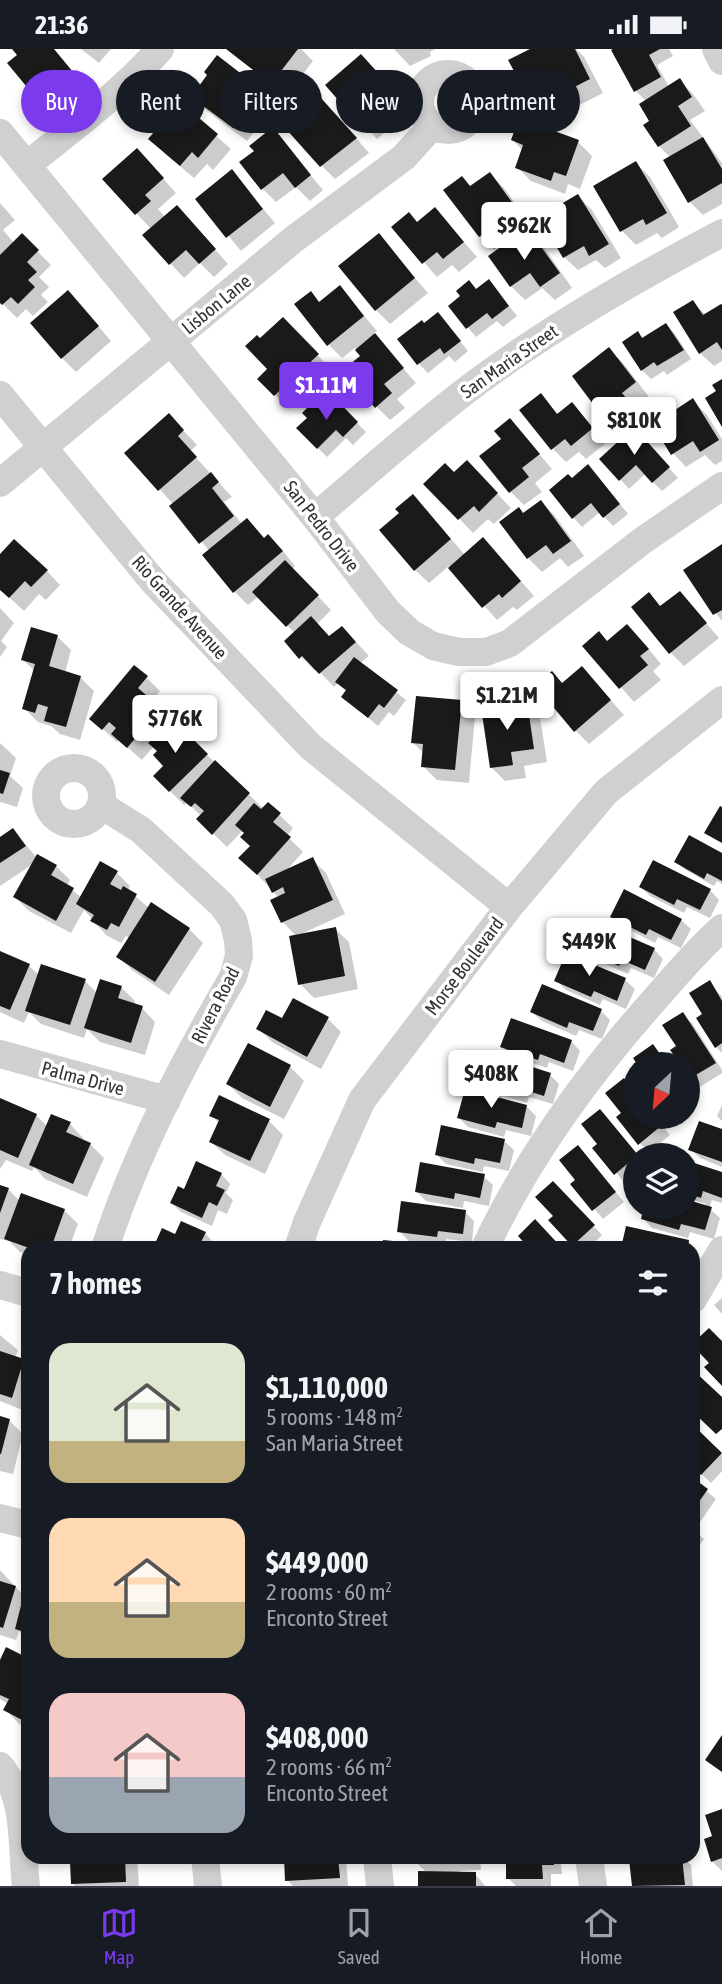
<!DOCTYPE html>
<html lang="en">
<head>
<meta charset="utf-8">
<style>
  :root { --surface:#171b24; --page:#242831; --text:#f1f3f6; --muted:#9ea1a6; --line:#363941; --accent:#7c3aed }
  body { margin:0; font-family:"Asap Condensed",sans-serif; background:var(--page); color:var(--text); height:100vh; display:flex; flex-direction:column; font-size:26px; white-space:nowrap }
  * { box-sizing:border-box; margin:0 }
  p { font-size:23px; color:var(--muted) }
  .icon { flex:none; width:38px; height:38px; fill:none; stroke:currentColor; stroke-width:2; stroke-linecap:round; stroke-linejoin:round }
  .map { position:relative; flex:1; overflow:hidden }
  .panel { position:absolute; left:21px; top:1192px; width:679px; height:623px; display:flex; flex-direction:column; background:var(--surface); border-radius:21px; box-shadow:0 4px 10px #0003 }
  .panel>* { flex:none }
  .top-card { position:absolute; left:21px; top:21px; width:681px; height:63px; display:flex; gap:14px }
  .needle { width:46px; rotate:206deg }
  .controls { position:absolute; left:623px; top:1003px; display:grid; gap:14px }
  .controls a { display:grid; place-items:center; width:77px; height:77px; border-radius:50%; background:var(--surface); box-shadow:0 4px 10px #0003; font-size:35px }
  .price { position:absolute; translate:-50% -60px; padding:0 16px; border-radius:7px; background:#fff; color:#222; font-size:23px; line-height:46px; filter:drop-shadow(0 2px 4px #0008) }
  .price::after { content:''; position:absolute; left:50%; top:42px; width:21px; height:16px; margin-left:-10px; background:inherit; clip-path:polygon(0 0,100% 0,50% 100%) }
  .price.on { background:var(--accent); color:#fff }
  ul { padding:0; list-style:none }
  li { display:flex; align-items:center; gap:21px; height:175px; padding:0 28px }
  li span { display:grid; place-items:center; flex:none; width:196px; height:140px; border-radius:21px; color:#555 }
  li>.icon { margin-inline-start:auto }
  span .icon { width:84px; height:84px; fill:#fffc; stroke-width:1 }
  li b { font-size:30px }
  h2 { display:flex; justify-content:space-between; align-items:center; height:84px; padding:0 28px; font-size:30px }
  .pill { padding:0 24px; border-radius:32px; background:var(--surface); box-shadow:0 4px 10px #0003; font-size:24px; line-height:63px }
  .pill.on { background:var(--accent); color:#fff }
  .status { display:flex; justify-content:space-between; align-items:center; height:49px; padding:0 35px; background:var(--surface); direction:ltr }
  .status svg { height:19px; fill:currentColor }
  .tabs { display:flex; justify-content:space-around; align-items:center; height:98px; border-top:2px solid var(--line); background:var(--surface); font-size:19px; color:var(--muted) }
  .tabs a { display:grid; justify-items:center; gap:4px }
  .tabs .on { color:var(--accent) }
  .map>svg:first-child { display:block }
  .shadow { fill:#0003 }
  .building { fill:#1a1a1a }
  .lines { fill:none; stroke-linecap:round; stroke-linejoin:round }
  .minor { stroke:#d0d0d0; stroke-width:28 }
  .labels { text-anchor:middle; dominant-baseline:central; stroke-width:7; stroke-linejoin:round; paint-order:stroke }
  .street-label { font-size:19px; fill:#333; stroke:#fff }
</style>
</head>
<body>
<div class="status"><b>21:36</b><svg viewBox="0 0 49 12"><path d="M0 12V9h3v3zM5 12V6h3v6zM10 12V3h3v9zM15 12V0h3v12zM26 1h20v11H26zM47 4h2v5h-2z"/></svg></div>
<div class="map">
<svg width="722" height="1837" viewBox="0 0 722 1837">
  <rect width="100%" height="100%" fill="#fff"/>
  <path class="shadow" d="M14,0H54L85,38L67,53L69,57L56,68L10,14L19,6Z
    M81,0H111L99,14Z
    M229,0H301L313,12L286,47Z
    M394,0H435L430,3L431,7L410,17Z
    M534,0H576L584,8L603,44L558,67L542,48L537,50L523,36Z
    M612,0H669L673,7L657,16L669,38L679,31L693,45L705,62L690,71L722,114V155L703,166L690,153L671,109L659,97L646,52L636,42Z
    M374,21L399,49L379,66L390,79L377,90L328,36Z
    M261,42L275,56L247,92L207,62L193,48Z
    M180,55L231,100L213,121L207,115L194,129L164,104Z
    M335,65L369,104L335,130L321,116Z
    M273,81L323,141L310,152L296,138L276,153L262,139L256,102Z
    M513,91L578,93L592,107L580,140L568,135L565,145L531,132L517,118L523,102Z
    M636,114L650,128L679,178L662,189L657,184L636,196L622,182Z
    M150,115L176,144L158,160L165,168L190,172L228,215L214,228L200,214L184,229L144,186L151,180L105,130Z
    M232,123L275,174L241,202L198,150Z
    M490,125L504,139L530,174L494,201L480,187L472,139Z
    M578,147L592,161L621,209L605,219L596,211L578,221L564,208Z
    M0,154L15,171L3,181L14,194L22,187L51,216L39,228L49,238L41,246L48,253L33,267L26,260L17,269L0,252Z
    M418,174L448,175L477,208L459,223L452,216L437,228L393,178Z
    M378,186L428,244L390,275L376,261Z
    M531,186L545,200L572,239L555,251L542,239L525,251L511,237L514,199Z
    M489,232L517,267L503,278L497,272L476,288L450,257Z
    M340,239L377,282L373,285L416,334L397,350L405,359L390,371L376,357L363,307L355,299L342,309L328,295L320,254Z
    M692,253L706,266L722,258V312L714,317L700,304Z
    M82,258L111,292L76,323L62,309Z
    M438,265L468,302L455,313L449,307L428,324L419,315L425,276Z
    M283,270L331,320L289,360L260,330L270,320L261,292Z
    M666,276L675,285L691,310L667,326L664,322L651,330L642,321L638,284L644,290Z
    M609,300L623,314L649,348L635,359L639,364L617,380L604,366L574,327Z
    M540,346L559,366L572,355L606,394L586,410L579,403L566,413L552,399Z
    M333,350L366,383L353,396L346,389L327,408L299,380Z
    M693,352L707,366L722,390V412L715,416L705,406L686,418L673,404L676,362Z
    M510,371L552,420L535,434L542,443L524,456L511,443L503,390Z
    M183,381L197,396L190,402L232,448L224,453L242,475L247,471L265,490L282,501L295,517L292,520L331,561L317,575L330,589L356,593L369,607L360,614L406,651L394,667L389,663L378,677L343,648L347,643L338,634L334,638L317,620L315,622L286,592L295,584L258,548L248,556L234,542L209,502L173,455L127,404Z
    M643,390L678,429L662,442L645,425L629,440L620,430Z
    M454,426L480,427L511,459L494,475L488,470L473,484L426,435Z
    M597,427L628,465L613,477L600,463L582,478L573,468L572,431Z
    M541,453L555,467L584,507L568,518L560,509L542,523L528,509L524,466Z
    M426,461L465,506L497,505L534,547L517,561L513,558L497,571L449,517L429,534L415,521Z
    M722,498V572L685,522Z
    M0,508L47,522L60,536L46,551L39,545L24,562L0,540Z
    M680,544L719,589L684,617L670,603L649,546L662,559Z
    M0,559L14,574L1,592L7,598L0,608Z
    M599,584L608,593L641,591L661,615L653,622L661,631L634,653L584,597Z
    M57,587L71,601L65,624L80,628L94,642L80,691L60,685L51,677L38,673L24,659L35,622L23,611Z
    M582,619L624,666L589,695L575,681L563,635Z
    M146,628L160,642L151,653L264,760L268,755L293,779L287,787L303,803L285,823L312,810L326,824L345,865L303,884L335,880L349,893L358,940L314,949L300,935L296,887L283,873L273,852L279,849L255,823L251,797L246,784L243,781L227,798L198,770L201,767L187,753L184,756L155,727L166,717L154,697L142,711L119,691L117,693L92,670Z
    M461,653L475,667L469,734L437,731L423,717L424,704L413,694Z
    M527,654L540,668L547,713L524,717L526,729L505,732L491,718Z
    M0,694L16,709L10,727L23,739L17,758L0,753Z
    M13,781L37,809L56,817L70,831L67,837L81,848L116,823L130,837L128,841L149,859L152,856L189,880L203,894L169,946L132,921L118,907L130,889L126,887L121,894L106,886L84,861L71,884L29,862L15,848L33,815L0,837V787L1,789Z
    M722,806V835L717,832L714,837L686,821L676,812Z
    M641,838L710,841L719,851L710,869L687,858L684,864L650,847Z
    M625,843L681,871L691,880L681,899L658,888L655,894L622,877L612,867Z
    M585,900H654L663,910L654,929L631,919L628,925L594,910Z
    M0,904L29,917L39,926L85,932L97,944L121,938L135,952L134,956L142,959L155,973L145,1006L100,993L87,980L84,989L41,975L29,963L24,974L0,963Z
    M567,906L625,931L635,940L626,960L603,950L600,956L566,941L557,932Z
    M709,933L722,948V1004L716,998L704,966Z
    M601,962L610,971L602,990L579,981L576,987L542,972L532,963Z
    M682,965L692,974L722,1021V1024L700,1038L688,1024V1015H682L678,998Z
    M327,969L341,983L321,1020L272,993L258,979L283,971Z
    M571,992L580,1002L573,1022L549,1013L547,1019L512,1007L502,997Z
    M249,996L290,1018L304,1032L284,1070L242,1049L228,1035Z
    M550,1026L559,1035L553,1055L529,1048L527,1054L491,1043L482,1033Z
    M624,1031L635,1043V1068H655L670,1086L649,1103L640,1094L624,1064Z
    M688,1043L695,1054L688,1060Z
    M0,1051L36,1066L48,1078L70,1075L83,1089L82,1092L90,1095L104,1109L87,1148L45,1130L34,1118L32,1122L6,1111L0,1120Z
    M722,1056V1072L717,1067Z
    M527,1058L536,1067L531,1087L506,1081L504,1088L468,1078L459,1069Z
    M211,1066L269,1072L283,1086L265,1125L225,1106L211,1093L220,1075Z
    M722,1082V1118L700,1109L690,1100Z
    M504,1092L514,1101L509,1122L484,1117L482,1126L493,1136L489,1157L464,1152L463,1159L426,1152L417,1143L482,1126V1123L446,1115L437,1106Z
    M578,1098L624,1153L603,1170L573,1135L578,1131Z
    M595,1099L635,1106V1126L625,1134Z
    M688,1114L722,1125V1154L712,1151L709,1159L720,1169L714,1190L690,1183L688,1189L652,1179L643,1169L688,1158V1153L705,1158L706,1155L688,1149Z
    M221,1125L230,1135L226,1144L233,1151L227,1165L218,1161L212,1177L181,1163L172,1154L185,1142Z
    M553,1134L602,1186L589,1199H577L551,1171L555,1167Z
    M0,1137L8,1140L20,1152L64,1161L78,1175L69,1199H28V1206L20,1203L9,1192L0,1190Z
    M465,1163L474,1172L472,1193L446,1190L445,1199H384L429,1197V1194L409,1192L399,1182Z
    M205,1184L218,1199H155L176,1187Z
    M689,1193L698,1202L693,1223V1199H623Z
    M722,1249V1265L714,1256Z
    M0,1286L18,1301L15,1309L23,1311L28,1316V1354L25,1362L0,1352Z
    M0,1369L9,1371L23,1385L13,1425L0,1422Z
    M693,1378L722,1406V1422L711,1434L693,1417Z
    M693,1431L716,1450L700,1473L693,1468Z
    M693,1480L704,1490L693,1506Z
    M0,1521L25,1548L28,1537V1591L19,1582L16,1591L0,1586Z
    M7,1600L28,1611V1679L19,1675L6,1661L8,1655L0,1650V1614Z
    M722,1762V1822L712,1812Z
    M88,1808H137L139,1837H75L73,1835L88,1814Z
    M285,1808H346L348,1837H293L287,1831Z
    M417,1808H480L481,1821L459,1822V1825H475L485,1837H420L427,1824L418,1815Z
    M508,1808H560L562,1825H551V1837H516L508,1829Z
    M635,1808H682L691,1816L693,1837H633L631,1811H638Z"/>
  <path class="building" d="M12,0H54L73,23L54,39L57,42L41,55L7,14L17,6Z
    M226,0H298L271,35Z
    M530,0H575L590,30L543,54L531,32L522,37L508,11Z
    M613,0H660L649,6L661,28L634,43L611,1Z
    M361,5L387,34L367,51L378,64L362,78L325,36Z
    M217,6L262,41L233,79L191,48L207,26L204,23Z
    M680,29L692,48L678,57L691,77L658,98L643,76L649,72L639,55Z
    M321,49L357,89L320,118L286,80Z
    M180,53L218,85L198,109L192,103L180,117L148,90Z
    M519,69L579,91L566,127L554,123L551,132L515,119L523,96L511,91Z
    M273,78L311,126L295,139L283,124L261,141L239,113L254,102L249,97Z
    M703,88L722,120V134L688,154L663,111Z
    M137,99L164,129L145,146L151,152L135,166L102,130Z
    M636,112L667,164L646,176L643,170L620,183L593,137Z
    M232,120L263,160L226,189L195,150Z
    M490,123L517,160L479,188L443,141L462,127L470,137Z
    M578,145L609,195L589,207L584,197L563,209L539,168Z
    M177,156L216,200L199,215L186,201L169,216L142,186Z
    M435,158L464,193L443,210L437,203L422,215L391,178L409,163L417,173Z
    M22,184L39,201L27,213L37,223L28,231L35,238L18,255L11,248L2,256L0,254V206Z
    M379,184L415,229L375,262L338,217Z
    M531,184L560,224L540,238L530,224L510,238L488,207L509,192L513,197Z
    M489,230L509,257L492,270L487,264L466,280L448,257L460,247L456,242L469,231L476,240Z
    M340,236L364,267L327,297L294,255L311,242L319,253Z
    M68,241L99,277L61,310L30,274Z
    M693,251L703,266L721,255L722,256V301L717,293L699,305L673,263Z
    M438,263L461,292L444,305L440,299L417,316L397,290L422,271L424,274Z
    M283,268L319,305L274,347L257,330L267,320L245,297L257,286L260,289Z
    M666,274L684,301L657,317L654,313L641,322L622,293L638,282L642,289Z
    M375,284L404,319L384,335L392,344L375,359L343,321L360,307L355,301Z
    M609,298L636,333L622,344L626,349L602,367L572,327Z
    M722,330V378L705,349L716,342L712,336Z
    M541,344L557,365L572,353L593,379L571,397L565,390L551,401L519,361Z
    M333,347L358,373L343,388L336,381L317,400L296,379L307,369L302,364L316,350L323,357Z
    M693,349L719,391L700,403L693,392L671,406L649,370L672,356L675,361Z
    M169,364L184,381L178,387L197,408L158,442L124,404Z
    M510,369L540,405L522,419L529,428L509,444L479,407L501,390L494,382Z
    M634,378L670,418L652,434L636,416L619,432L599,410Z
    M467,411L498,444L479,463L474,457L458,471L423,435L445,414L454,423Z
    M588,415L620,455L603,469L591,454L572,470L549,441L568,425L572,429Z
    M211,423L219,433L212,439L234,467L199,495L169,457Z
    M413,445L451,490L414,522L379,481L399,464L395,460Z
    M541,451L571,492L553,505L546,496L527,510L499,473L519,458L523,464Z
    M247,469L264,489L268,485L283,502L233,544L202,506Z
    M483,488L521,532L502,549L499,545L482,559L448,519Z
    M14,490L48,521L31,538L25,532L9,549L0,541V505Z
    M722,495V561L713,566L683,521Z
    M285,511L319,546L286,578L252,543Z
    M680,542L707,574L669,605L631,558L649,543L660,557Z
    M311,567L329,587L342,577L356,593L319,625L302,607L299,610L284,592Z
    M627,575L649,600L640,607L648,616L619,640L582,597L599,582L607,592Z
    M31,578L58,586L49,617L81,627L66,678L44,672L48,658L38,655L35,664L22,660L35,615L21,611Z
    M354,608L398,641L384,659L379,655L368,669L341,648L346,641L335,633Z
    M134,616L148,627L138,639L161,659L127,699L111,685L116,679L109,673L102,681L89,670Z
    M582,617L611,651L574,683L535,636L552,622L562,634Z
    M416,647L462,651L455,721L421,718L423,695L411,694Z
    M527,652L534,700L511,703L513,716L490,719L481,658Z
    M173,670L208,705L169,743L153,727L163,717L153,706L157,702L148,694Z
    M215,711L250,744L212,786L196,770L204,762L195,754L191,758L180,749Z
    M0,721L10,724L3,745L0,744Z
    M268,753L281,764L273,773L291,788L257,826L238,809L250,797L240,788L244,784L235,776L254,754L261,760Z
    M720,757L722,758V794L704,784Z
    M13,779L26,797L0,814V788Z
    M689,786L722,804V832L707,824L704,830L674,813Z
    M37,805L57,816L51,826L74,839L56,872L13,848Z
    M313,808L333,851L281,874L270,851L285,844L283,838L272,844L265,830Z
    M653,811L711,840L700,861L677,850L674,856L639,838Z
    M100,812L118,822L110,835L121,841L123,837L137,845L119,878L111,874L107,881L90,872L94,866L76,855Z
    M624,840L682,870L671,891L649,880L646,886L610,868Z
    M151,853L190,879L155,933L116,908Z
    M595,873L655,899L645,921L622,911L619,917L583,901Z
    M336,878L345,927L298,936L289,887Z
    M0,902L30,915L10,961L0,957Z
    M566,904L626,929L617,952L594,942L591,948L554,932Z
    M41,915L86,930L70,976L25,962Z
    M100,930L122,937L118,949L143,957L131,994L84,979Z
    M710,931L722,952V994L715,999L696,969L702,965L689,944Z
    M542,935L602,960L593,982L569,973L567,979L530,963Z
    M293,949L329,968L307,1008L256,980L266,961L282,969Z
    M683,963L716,1014L689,1030L688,1015H680L670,1001L676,997L662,976Z
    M511,969L572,991L564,1014L540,1005L538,1011L500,998Z
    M248,994L291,1016L270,1058L226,1035Z
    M653,995L667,1015H637L633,1009Z
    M489,1004L551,1024L544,1047L519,1039L518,1046L480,1034Z
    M624,1029L635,1043V1068H656L662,1076L638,1096L616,1068L621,1064L605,1044Z
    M465,1040L527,1056L522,1079L497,1073L495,1079L457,1069Z
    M219,1046L270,1070L250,1112L209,1093L219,1071L209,1067Z
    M0,1049L37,1065L18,1109L0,1101Z
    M600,1060L638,1106L614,1126L592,1099L597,1095L581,1075Z
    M51,1065L71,1073L66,1083L91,1094L73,1135L29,1116Z
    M699,1072L722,1080V1113L688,1101Z
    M441,1076L505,1090L500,1114L475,1109L474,1115L435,1106Z
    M578,1096L616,1143L592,1162L570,1135L575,1131L559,1111Z
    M196,1112L222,1124L216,1137L225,1141L217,1157L209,1153L202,1169L170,1154L178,1137L184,1140Z
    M688,1112L722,1123V1149L703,1142L701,1149L688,1144Z
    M420,1113L485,1125L480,1149L455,1144L454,1150L415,1143Z
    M553,1132L595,1176L572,1197L548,1171L553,1167L535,1148Z
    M0,1136L9,1139L0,1164Z
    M21,1144L65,1160L51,1199H29L4,1190Z
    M688,1151L712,1158L705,1181L681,1175L679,1181L641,1170L644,1158H688Z
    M401,1152L466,1161L463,1185L438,1182L437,1188L397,1183Z
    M535,1170L562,1199H529L518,1187Z
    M181,1172L206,1183L198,1199H153L162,1179L175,1185Z
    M626,1177L689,1191L688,1199H621Z
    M383,1191L443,1197V1199H383Z
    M709,1279L722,1292V1337L704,1318L709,1314L693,1297V1294Z
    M0,1302L24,1310L12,1349L0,1345Z
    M693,1321L722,1348V1380L716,1385L693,1363Z
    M0,1367L10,1370L1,1405H0Z
    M693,1376L722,1404L701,1426L693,1419Z
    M693,1429L708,1440L693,1461Z
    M0,1532L16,1537L3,1579L0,1578Z
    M27,1533H28V1584L15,1580Z
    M6,1598L28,1609L26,1618L28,1619V1664L24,1672L3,1661L9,1650L0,1646V1611Z
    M722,1686V1723L705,1711Z
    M722,1760V1809L711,1813L704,1790L712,1787L705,1766Z
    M86,1808H125L126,1833L71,1835L70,1813L86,1812Z
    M284,1808H338L340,1829L285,1832Z
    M415,1808H472V1812L416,1815Z
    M506,1808H554V1816H542L543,1830H506Z
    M650,1808H682L685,1836L632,1837L629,1810Z
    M418,1822L476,1823V1837H418Z"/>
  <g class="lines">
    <path class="minor" d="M716,0L722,12
      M420 53a28 28 0 1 1 56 0a28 28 0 1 1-56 0Z
      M0,84L315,468L388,563L409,583L433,597L459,603H486L510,594L642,492L722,437
      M27,116C73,79 121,44 160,0
      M0,346L153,532L311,698L509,858
      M0,434L294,190L404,108L432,77
      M315,468C368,423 420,376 476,334C553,277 637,229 722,184
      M46 747a28 28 0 1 1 56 0a28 28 0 1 1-56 0Z
      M101,756L141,781L222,856L233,871L238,891L239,907L233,928C183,1014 136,1104 105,1199
      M0,1005L167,1051
      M298,1199L307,1173L362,1051L509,858L606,743L722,651
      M485,1199C528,1107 590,1023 656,949C677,925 698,900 722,879
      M0,1236L28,1244
      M693,1250L722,1201
      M0,1469L28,1476
      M0,1717C27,1749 21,1797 26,1837
      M205,1808L208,1837
      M377,1808L380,1837
      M589,1808L593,1837"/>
  </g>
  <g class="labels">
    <g class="street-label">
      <text transform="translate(216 255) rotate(-39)">Lisbon Lane</text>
      <text transform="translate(509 312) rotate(-35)">San Maria Street</text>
      <text transform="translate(322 477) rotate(52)">San Pedro Drive</text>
      <text transform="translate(180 558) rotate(48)">Rio Grande Avenue</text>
      <text transform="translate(464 917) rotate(-53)">Morse Boulevard</text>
      <text transform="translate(215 956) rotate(-63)">Rivera Road</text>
      <text transform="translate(83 1029) rotate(15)">Palma Drive</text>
    </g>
  </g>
</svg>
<div class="controls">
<a><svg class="needle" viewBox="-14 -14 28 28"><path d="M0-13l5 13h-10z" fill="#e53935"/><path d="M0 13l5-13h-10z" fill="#9ea1a6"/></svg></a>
<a><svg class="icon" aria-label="layers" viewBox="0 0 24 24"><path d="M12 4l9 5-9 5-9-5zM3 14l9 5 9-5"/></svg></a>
</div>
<b class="price" style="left:524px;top:213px">$962K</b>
<b class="price on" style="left:326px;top:373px">$1.11M</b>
<b class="price" style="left:634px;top:408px">$810K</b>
<b class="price" style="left:507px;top:683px">$1.21M</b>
<b class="price" style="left:175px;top:706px">$776K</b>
<b class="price" style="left:589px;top:929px">$449K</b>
<b class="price" style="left:491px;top:1061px">$408K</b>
<div class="top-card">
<a class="pill on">Buy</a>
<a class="pill">Rent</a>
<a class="pill">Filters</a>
<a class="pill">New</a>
<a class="pill">Apartment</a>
</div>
<section class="panel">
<h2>7 homes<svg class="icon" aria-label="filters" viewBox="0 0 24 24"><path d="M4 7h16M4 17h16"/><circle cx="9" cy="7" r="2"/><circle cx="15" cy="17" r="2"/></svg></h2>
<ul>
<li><span style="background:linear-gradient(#dfe7d0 70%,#c2b280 0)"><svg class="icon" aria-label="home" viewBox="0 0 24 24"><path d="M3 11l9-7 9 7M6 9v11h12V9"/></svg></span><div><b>$1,110,000</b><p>5 rooms · 148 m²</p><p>San Maria Street</p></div></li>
<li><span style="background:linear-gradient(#ffd9b3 60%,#c2b280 0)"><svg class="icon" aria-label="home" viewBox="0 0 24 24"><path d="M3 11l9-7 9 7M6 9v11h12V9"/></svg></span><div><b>$449,000</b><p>2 rooms · 60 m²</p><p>Enconto Street</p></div></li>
<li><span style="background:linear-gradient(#f6c9c9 60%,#9aa5b1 0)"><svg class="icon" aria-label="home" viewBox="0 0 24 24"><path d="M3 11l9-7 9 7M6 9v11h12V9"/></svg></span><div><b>$408,000</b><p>2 rooms · 66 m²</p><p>Enconto Street</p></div></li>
</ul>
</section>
</div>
<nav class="tabs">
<a class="on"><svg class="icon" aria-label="map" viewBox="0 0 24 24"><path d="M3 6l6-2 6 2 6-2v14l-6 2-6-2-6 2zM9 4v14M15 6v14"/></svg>Map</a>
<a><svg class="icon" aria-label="saved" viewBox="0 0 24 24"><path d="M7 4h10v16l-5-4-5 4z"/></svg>Saved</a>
<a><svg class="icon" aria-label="home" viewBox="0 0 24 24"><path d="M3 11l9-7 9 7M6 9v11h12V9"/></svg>Home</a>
</nav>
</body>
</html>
